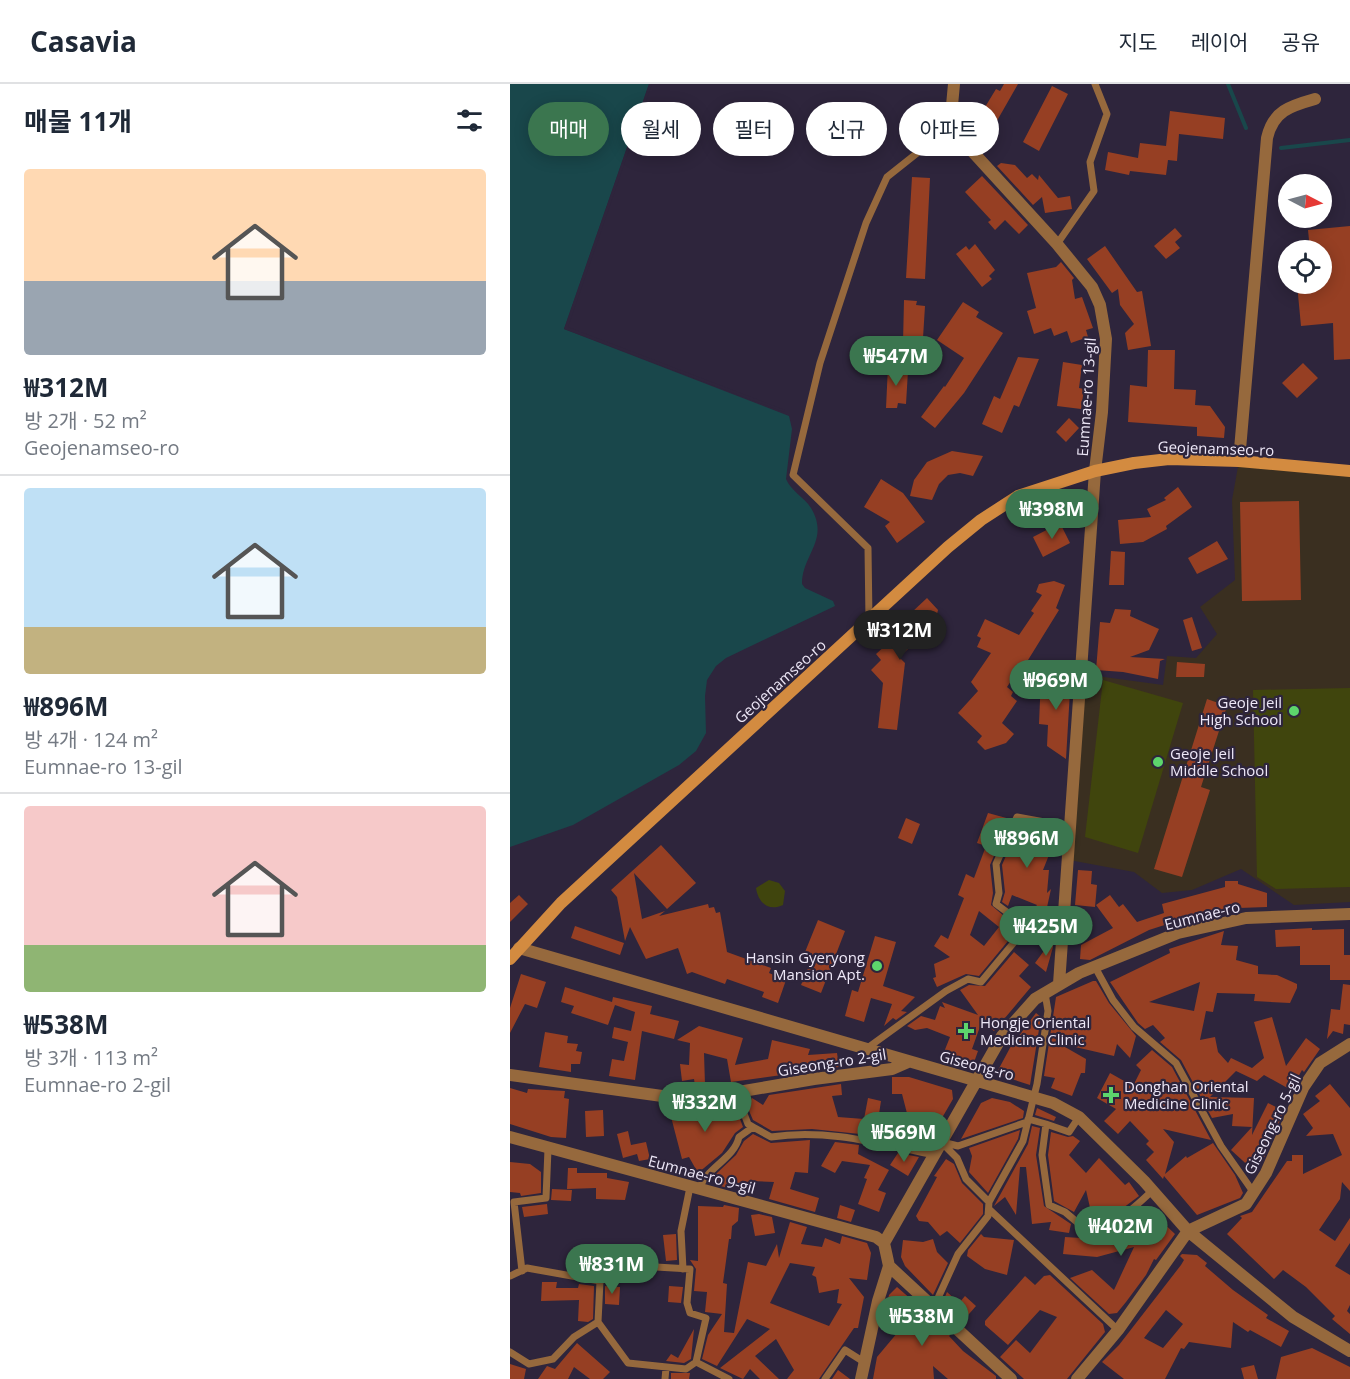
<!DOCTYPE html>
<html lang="ko">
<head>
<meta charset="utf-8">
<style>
  :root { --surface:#fff; --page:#f2f2f3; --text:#1f2937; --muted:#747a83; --line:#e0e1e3; --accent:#3b764f }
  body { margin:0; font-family:"Open Sans","Noto Sans KR",sans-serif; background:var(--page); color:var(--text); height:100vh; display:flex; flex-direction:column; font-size:22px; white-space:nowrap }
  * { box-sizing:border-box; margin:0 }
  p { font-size:20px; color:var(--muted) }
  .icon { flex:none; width:33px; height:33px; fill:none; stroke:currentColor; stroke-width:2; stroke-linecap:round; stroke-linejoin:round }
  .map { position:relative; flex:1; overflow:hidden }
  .drawer { display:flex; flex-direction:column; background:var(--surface); width:510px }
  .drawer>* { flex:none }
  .hud { position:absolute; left:18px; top:18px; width:570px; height:54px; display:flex; gap:12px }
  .needle { width:39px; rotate:96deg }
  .fabs { position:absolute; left:768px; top:90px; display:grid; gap:12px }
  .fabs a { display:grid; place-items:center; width:54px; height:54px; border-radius:50%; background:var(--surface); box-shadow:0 3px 15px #0003; font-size:30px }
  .price { position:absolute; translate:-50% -51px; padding:0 14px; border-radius:21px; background:var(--accent); color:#fff; font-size:20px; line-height:39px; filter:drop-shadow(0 2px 3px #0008) }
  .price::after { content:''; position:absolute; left:50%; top:36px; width:18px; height:14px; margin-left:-9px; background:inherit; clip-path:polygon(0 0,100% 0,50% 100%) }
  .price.on { background:#222; color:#fff }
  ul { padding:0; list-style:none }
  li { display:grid; align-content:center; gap:12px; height:318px; padding:0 24px }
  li+li { border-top:2px solid var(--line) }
  li span { display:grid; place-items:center; height:186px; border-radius:6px; color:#555 }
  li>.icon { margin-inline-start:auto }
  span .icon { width:108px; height:108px; fill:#fffc; stroke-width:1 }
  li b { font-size:26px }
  h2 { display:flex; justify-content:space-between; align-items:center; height:72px; padding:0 24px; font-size:26px }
  .chip { padding:0 21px; border-radius:27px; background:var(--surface); box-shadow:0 3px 15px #0003; font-size:21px; line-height:54px }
  .chip.on { background:var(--accent); color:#fff }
  header { display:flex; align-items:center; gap:36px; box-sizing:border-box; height:84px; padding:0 30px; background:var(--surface); border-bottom:2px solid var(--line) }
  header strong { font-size:28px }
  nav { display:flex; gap:33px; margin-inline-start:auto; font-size:21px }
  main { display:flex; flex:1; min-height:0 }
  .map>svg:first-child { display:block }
  .education { fill:#3a2f20 }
  .green { fill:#40450d }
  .water { fill:#19474b }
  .pier { fill:#2e253c }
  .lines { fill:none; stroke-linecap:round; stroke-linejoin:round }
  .stream { stroke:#19474b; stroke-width:4 }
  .building { fill:#963f23; fill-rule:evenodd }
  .lane { stroke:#96693d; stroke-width:7 }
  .street { stroke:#96693d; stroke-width:12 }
  .secondary { stroke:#d38b40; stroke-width:12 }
  .poi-dot { fill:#5dd56c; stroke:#2e253c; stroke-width:2 }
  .labels { text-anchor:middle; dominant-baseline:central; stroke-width:4.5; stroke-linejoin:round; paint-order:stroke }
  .street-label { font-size:15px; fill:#ede7f7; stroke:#2e253c }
  .poi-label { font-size:15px; fill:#ede7f7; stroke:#2e253c; text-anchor:start }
</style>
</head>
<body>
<header>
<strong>Casavia</strong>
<nav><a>지도</a><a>레이어</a><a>공유</a></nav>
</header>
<main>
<section class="drawer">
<h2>매물 11개<svg class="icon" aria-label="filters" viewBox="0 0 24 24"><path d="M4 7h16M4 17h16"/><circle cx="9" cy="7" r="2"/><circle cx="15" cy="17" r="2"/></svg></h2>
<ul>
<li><span style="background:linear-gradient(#ffd9b3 60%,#9aa5b1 0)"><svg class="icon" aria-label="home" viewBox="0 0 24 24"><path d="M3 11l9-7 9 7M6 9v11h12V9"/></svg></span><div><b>₩312M</b><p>방 2개 · 52 m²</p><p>Geojenamseo-ro</p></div></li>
<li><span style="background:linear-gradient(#bfe0f5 75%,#c2b280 0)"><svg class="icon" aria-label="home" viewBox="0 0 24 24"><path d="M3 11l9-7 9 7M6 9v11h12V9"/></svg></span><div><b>₩896M</b><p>방 4개 · 124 m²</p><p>Eumnae-ro 13-gil</p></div></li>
<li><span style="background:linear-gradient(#f6c9c9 75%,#8fb573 0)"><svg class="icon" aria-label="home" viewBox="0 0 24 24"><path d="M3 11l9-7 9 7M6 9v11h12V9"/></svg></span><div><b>₩538M</b><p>방 3개 · 113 m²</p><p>Eumnae-ro 2-gil</p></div></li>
</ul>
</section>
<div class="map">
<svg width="840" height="1295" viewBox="0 0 840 1295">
  <rect width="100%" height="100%" fill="#2e253c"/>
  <path class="education" d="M729,377L840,387V818L784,821L731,785L682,806L652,809L624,788L559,776L572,590L653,601L657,572L686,574L707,550L690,523L725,496L722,416Z"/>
  <path class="green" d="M593,596L673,619L628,769L575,753Z
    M840,604V803L766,805L747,793L743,606Z
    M259,796L269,799L275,807L273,821C258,828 248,818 246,804Z"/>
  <path class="water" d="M0,0H139L54,245L279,332L282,345L276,395C281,407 294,413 301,424C320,456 292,470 292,500L295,504L323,517L325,522L216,574L206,582L197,596L195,612L196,649L186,667L169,681L63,741L0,763Z"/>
  <path class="pier" d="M139,0H142L58,243L275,326L274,328L54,245Z"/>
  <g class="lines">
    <path class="stream" d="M718,0L736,44
      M771,64L840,56"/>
  </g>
  <path class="building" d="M494,0H508L484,42L469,33L486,5L490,7Z
    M542,2L558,10L529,67L513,58Z
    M660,27L715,34L713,55L669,50L667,77L658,76L656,91L620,87L619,91L595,86L598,68L628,74L630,59L656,62Z
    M491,79L505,81L517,94L522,90L528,96L529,91L548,114L560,112L562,125L535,129L532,113L523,121L487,82Z
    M472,92L518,141L509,150L495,136L485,146L478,138L481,136L455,108Z
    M402,93L420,94L415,195L396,194Z
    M840,142V275L824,276L823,239L791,242L787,200H812V166H800L798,146Z
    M665,144L672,152L665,158L670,164L656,175L644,162Z
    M465,160L485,186L479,192L482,195L472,203L446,170L456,162L459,166Z
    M595,162L627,208L632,207L641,262L618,266L615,249L624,240L610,221L608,205L602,209L577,175Z
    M551,178L564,194L562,196L565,215L572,213L583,244L576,246L578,253L561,259L557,247L544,252L541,244L524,250L517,227L526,224L517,189L546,183Z
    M394,216L407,217L406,221L415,222L413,254H405L404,259H393Z
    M453,218L469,228L466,233L493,249L454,309L425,344L411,333L434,302L435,303L454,274L427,256Z
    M638,266H665L664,305L686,306L685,321L700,322L715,343L714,354L687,352V343L618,338L620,301L637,303Z
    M508,273L529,275L509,323L504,321L492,349L472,340L484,312L490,315Z
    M553,278L572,281L569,304L574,305L571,325L547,322Z
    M793,279L808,294L787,314L772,299Z
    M378,282H390V287H398L396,320L388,319L387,324H376Z
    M559,334L569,344L556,358L546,348Z
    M442,367L473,372L463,392L450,389L438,391L429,400L422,416L400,412L404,396L417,378Z
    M371,395L393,409L415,438L387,459L375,442L380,438L354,423Z
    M668,403L682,423L656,442L657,445L633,458L610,460L608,436L641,433L637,425L656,416L654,414Z
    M789,417L791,516L732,517L730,418Z
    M550,439L560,459L533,473L523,453Z
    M707,457L718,475L687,490L678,474Z
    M601,467L615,468L614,501H599Z
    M544,497L555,501L546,524L549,526L510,589L507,588L497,603L503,608L501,612L507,617L492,639L504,650L496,659L475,666L467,658L472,652L448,629L468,607L461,598L481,569L467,563L471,554L467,552L475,535L509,551L524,529L521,527L532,511L526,508L529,500Z
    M417,514L428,526L424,542L389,573L395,579L387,646L368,644L373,599L361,586L371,576L366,570L389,549L385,544Z
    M605,525L621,526L620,532L649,545L639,566L620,573L655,575L650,577L648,595L613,588L586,586L590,538L600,539Z
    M682,533L692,564L682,567L673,536Z
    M667,578L695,580L694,593H666Z
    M548,589L561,590L556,675L537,662L538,641L529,640L531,592L548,593Z
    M697,615L717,622L691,703L700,706L672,793L644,785Z
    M478,729L500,735L480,781L483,809L481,821L501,838L494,849L498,857L469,892L456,890L427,903L423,894L426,893L424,880L440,873L424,862L431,851L438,855L454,814L448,811L456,790L464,794L476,762L467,759ZM469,827L489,843L474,862L460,851Z
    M396,734L410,740L402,760L388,754Z
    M510,739L525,742L536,749L527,767L539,771L533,786H539L537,809L541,805L534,837L524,825L527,821L502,811L498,822L492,818L495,808L492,781Z
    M151,761L186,799L157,825L124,789L132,835L155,827L149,832L198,820L199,824L204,823L206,829L210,828L217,868L261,884L259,889L276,896L268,919L252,913L254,908L217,895L215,900L182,888L177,890L168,864L136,875L120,843L115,857L107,813L101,806Z
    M568,786L582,787L581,800L587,801L585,823L565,821Z
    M715,797H728V800L757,809V823L729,824L692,829L639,846L580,876L570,875L571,861L603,844L586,821L600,811L609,823L613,820L627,838L654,829L652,820L715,803Z
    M9,811L18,820L0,838V819Z
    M308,836L335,847L311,909L291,901L301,877L293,873Z
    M65,842L114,859L110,871L61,854Z
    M802,844V846L834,845V871H840V896H820V881H790V862L766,863L765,846Z
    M714,847L711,861L728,862L726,876L748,882V890L767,891L787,900V904L780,919L744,917L745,910L707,909L703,928L696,927L690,956L705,953L708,968L718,979L721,974L742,984L754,974L744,938L762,933L776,982L796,954L810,965L794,988L792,986L781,1006L754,991L747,997L726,987L700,1013L744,1014L742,1051L758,1019L774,1027L753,1076L744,1087L721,1066L742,1043L722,1042L723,1030L702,1034L671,976L650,958L655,954L643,941L635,945L628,939L600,898L660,869L659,865ZM690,898L684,927L639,918Z
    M563,848L573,849L572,859L562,858Z
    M365,852L386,858L373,902L405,913L391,927L397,928L386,936L383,934L374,942L382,920L361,914L354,938L335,932L342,906L348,908Z
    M544,853L543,863L536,888L525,879Z
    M504,868L519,881L509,892L521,903L484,947L472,937L462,965L468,967L462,984L432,973L440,953L417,944L405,946L397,942L411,932L425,936L430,922L435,924L432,918L468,931L450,906L459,901L475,902Z
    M11,890L36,898L27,924L15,920L0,949V924Z
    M583,897H586L599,919L626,952L620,974L607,960L604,972L548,959L576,975L575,989H571L562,1012L541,1004L545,994L534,992L546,913Z
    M833,900L840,901V941L834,940L833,950L823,947L817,955L821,925L830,926Z
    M55,903L102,918L103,913L142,922L140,930L169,937L164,955L132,947L125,996L99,992L102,975L114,977L118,958L102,954L104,943L121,947L125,928L105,921L98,941L61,929L64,922L51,918Z
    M526,929L531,933L520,1001L486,990L501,962Z
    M189,942L233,954L225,981L258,975L262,956L300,965L298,971L327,969L329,983L221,998L217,975L194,969L195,1001L185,1002L184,995L172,997L170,980L179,981L180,959L167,956Z
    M35,948L58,952L57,959L68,960L66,967L72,968L70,980H61V988L29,983Z
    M642,966L662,983L701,1056L653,1045L664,1058L655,1090L676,1072L677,1074L703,1059L725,1091L733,1109L730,1114L687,1131L654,1092L653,1095L636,1076L644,1068L636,1060L639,1057L620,1037L608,1050L594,1037L606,1025L587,1014L600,989L623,1002L631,986L626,981Z
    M382,993H399L442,1006L443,1015L415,1063L351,1048L350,1050L302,1045L262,1047L243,1036L237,1022L242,1014L253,1021L259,1011L331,1000L332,1011L322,1012L328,1033L354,1035L358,1014L371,1017L369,1030L399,1037L392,1010H382Z
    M820,1000L840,1024V1107L832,1098L830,1115L809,1146L825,1157L840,1134V1159L825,1182L840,1191V1221L837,1227L840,1230V1250L822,1235L825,1232L796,1203L773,1186L764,1195L717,1150L732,1134L730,1132L742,1128L777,1077H782V1071H793V1090L832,1071L823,1050L796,1052L803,1044L793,1030L810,1017L805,1012Z
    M0,1004L17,1009L18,1005L55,1007L54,1014L59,1015L56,1054L41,1053L0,1040Z
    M482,1014L500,1018L514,1027L513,1034L451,1055L471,1019Z
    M214,1019L218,1031L227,1027L233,1043L225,1049L212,1069L188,1089L179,1073L172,1075L160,1029Z
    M527,1024L546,1033L544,1037L525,1031Z
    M93,1026L94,1052L76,1053L75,1027Z
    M522,1042L530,1044L526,1071L534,1122L561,1140L559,1149L539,1146L541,1138L522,1140L516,1083H510L506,1131L495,1113L484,1122L518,1060Z
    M510,1046L508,1055L478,1109L459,1088L462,1072L459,1064Z
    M118,1047L121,1061L136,1058L140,1075L129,1077L127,1070L113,1074L107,1050Z
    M541,1048L558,1053L563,1052L570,1057L559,1071L576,1089L589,1074L615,1101L619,1098L629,1112L609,1127L583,1137L576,1106L564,1128L544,1117L538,1071Z
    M243,1050L261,1059L300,1056L298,1089L285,1088L280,1105L309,1114L305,1128L259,1115L264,1098L240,1097V1101L222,1100L221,1105L204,1100L206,1090L226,1071L234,1057Z
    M325,1058L349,1061L348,1070L379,1086L368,1106L376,1109L369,1128L348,1120L357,1095L354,1094L360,1081L332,1077L325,1089L311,1082Z
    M388,1069L409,1073L398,1092L380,1081Z
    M436,1075L444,1080L452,1099L473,1120V1130L450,1159L437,1147L430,1152L418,1138L409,1137L406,1132L427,1093L424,1092Z
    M0,1078L20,1080L31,1088V1109L11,1112L10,1109L0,1108Z
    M58,1084H67V1089H97V1094L119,1098L115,1116L86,1115V1104L57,1105Z
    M42,1105L62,1106L61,1117L41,1116Z
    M37,1120L38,1130L14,1133L12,1123Z
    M214,1121L229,1124L228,1137L222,1142L221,1155H219L213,1199L217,1200L214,1248L224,1249L238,1178L256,1182L267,1160L269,1174L280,1138L297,1143L291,1160L312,1163L315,1154L330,1160L332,1152L357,1159L361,1169L357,1196L339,1194L354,1213L348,1244H344L309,1295H277L284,1286L266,1255L245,1272L269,1295H250L240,1285L233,1295L210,1284L260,1245L237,1235L207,1282L192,1275L198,1251L212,1230L195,1228L197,1208L184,1207L186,1185L180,1176L188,1177V1122L213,1123ZM280,1179L305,1183L302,1191L306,1193L309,1209L329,1205L327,1219L332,1220L319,1242L260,1219Z
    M330,1121L345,1126L341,1138L327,1134Z
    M633,1123L644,1135L646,1132L665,1150L646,1176L644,1175L636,1191L616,1218L607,1229L599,1230L560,1194L582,1186L604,1206L624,1163L587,1173L553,1170L555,1153L587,1155L585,1148L607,1141Z
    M249,1130L262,1133L265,1149L245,1152L241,1131Z
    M166,1150L167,1176L156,1177L153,1151Z
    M471,1150L474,1153L504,1156L497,1191L475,1185L457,1172L458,1166Z
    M423,1155L427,1168L438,1179L423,1211L395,1182L391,1173L393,1156L413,1158Z
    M672,1170L687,1171L697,1179L695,1182L723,1206L758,1231L756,1234L779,1247L771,1263L740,1246L738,1248L723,1238L721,1264L679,1258L674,1265L671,1264L655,1295H614L592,1278L609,1261L671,1181L674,1176L670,1172ZM656,1226L673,1240L653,1264L634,1254Z
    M540,1191L593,1240L595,1248L557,1295H514L490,1273L506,1256L520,1269L547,1233L530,1226L498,1261L475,1241V1237L515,1192L525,1201L534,1192Z
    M32,1198H47L46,1204H68L69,1200L84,1202L83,1235L78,1238L68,1237L69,1216L31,1217Z
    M95,1202L110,1203L109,1221L95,1220Z
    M159,1202L173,1203L171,1219L158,1218Z
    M387,1203L441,1250L439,1252L453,1267L486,1292V1295H438L423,1282L424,1295H363L367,1273L388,1248L374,1233L379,1211Z
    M437,1208L449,1219L455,1212L466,1222L452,1238L432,1220Z
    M184,1245L181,1275L174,1279L156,1277L161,1270L168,1274Z
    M67,1259L100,1288L93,1295H80L64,1283L58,1295H28L37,1282L45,1285Z
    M802,1264L840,1283V1295H766L771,1273Z
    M0,1280L16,1285L14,1295H0Z
    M744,1281L748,1295H734L731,1284Z
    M328,1286L340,1295H322Z
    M161,1289H180L179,1295H161Z"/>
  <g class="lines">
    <path class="lane" d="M547,160L584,107L580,78L597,30L585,0
      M359,536L358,464L283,391L310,279L356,139L377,93L440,43
      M585,883L603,916L624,943L666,979L711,1062L744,1109
      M356,965L436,907L458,895L471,898L506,856L499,850L509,837L486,820L489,809L486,780L507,733L562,743
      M226,1009L238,1040L243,1043
      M569,1033L559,1048L536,1040L532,1071L539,1121L555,1128L574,1144C608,1140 619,1129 643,1106
      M518,1035L536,1040
      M432,1058L448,1062L517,1038
      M433,1060L447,1074L456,1095L479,1118
      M189,1105C197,1083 224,1075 229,1053L243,1043L261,1053C316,1044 371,1060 424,1071
      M479,1125L608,1246
      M173,1185L171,1147L180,1103
      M12,1187L4,1118L36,1114L38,1065
      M0,1192L17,1184L90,1197
      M423,1225L448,1170L478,1132L479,1118L513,1057L527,1000L538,927L535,909
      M88,1238L118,1279L176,1285L186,1278
      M0,1268L19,1280L43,1275L64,1253L88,1238L90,1197L129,1182L180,1185L177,1219L180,1229L196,1234L186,1278L219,1295
      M155,1295L156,1284
      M315,1295L335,1266L354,1278"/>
    <path class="street" d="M444,0L440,43L547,160L582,203L590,221L596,255L592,328L585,387L549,900
      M729,377L757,54C763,27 780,22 805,15
      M9,864L543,1019L569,1033L634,1097L678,1147L783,1233L840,1267
      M0,991L181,1016L304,995L382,985L398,978
      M0,1053L366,1153L374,1159
      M379,1182L501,1295
      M351,1295L368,1217L379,1182L374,1159L492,952L525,915L569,889L668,849L736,834L840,830
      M567,1295L608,1246L678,1147L736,1120L756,1089L793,1004L810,979L840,960"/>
    <path class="secondary" d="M0,875L51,819L438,463L471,436L508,412L585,387L624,379L659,375L729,377L840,387"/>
  </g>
  <g class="poi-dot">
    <circle cx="784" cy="627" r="6"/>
    <circle cx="648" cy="678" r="6"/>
    <circle cx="367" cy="882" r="6"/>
    <path d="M453 938h6v6h6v6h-6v6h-6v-6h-6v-6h6z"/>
    <path d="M598 1002h6v6h6v6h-6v6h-6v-6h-6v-6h6z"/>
  </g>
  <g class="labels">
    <g class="street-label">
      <text transform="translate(576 313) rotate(-86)">Eumnae-ro 13-gil</text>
      <text transform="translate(706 364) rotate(2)">Geojenamseo-ro</text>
      <text transform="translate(270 597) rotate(-42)">Geojenamseo-ro</text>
      <text transform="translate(692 831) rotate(-14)">Eumnae-ro</text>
      <text transform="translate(322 978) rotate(-9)">Giseong-ro 2-gil</text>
      <text transform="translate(467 981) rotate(15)">Giseong-ro</text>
      <text transform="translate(762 1040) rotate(-64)">Giseong-ro 5-gil</text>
      <text transform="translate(192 1090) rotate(15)">Eumnae-ro 9-gil</text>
    </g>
    <g class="poi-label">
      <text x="772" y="618" text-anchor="end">Geoje Jeil<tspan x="772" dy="17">High School</tspan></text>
      <text x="660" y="669">Geoje Jeil<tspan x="660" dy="17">Middle School</tspan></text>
      <text x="355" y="873" text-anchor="end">Hansin Gyeryong<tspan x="355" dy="17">Mansion Apt.</tspan></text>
      <text x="470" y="938">Hongje Oriental<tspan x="470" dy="17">Medicine Clinic</tspan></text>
      <text x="614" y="1002">Donghan Oriental<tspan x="614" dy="17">Medicine Clinic</tspan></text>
    </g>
  </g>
</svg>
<div class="fabs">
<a><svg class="needle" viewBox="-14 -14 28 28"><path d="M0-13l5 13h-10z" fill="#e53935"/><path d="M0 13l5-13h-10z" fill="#747a83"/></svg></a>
<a><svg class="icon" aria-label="locate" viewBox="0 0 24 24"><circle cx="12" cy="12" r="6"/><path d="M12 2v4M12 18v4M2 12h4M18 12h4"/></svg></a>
</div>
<b class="price" style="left:386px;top:303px">₩547M</b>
<b class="price" style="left:542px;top:456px">₩398M</b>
<b class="price on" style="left:390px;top:577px">₩312M</b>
<b class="price" style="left:546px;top:627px">₩969M</b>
<b class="price" style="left:517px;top:785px">₩896M</b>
<b class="price" style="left:536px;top:873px">₩425M</b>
<b class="price" style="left:195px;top:1049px">₩332M</b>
<b class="price" style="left:394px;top:1079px">₩569M</b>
<b class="price" style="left:611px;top:1173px">₩402M</b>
<b class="price" style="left:102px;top:1211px">₩831M</b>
<b class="price" style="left:412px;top:1263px">₩538M</b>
<div class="hud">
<a class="chip on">매매</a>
<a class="chip">월세</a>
<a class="chip">필터</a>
<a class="chip">신규</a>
<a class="chip">아파트</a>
</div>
</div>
</main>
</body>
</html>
